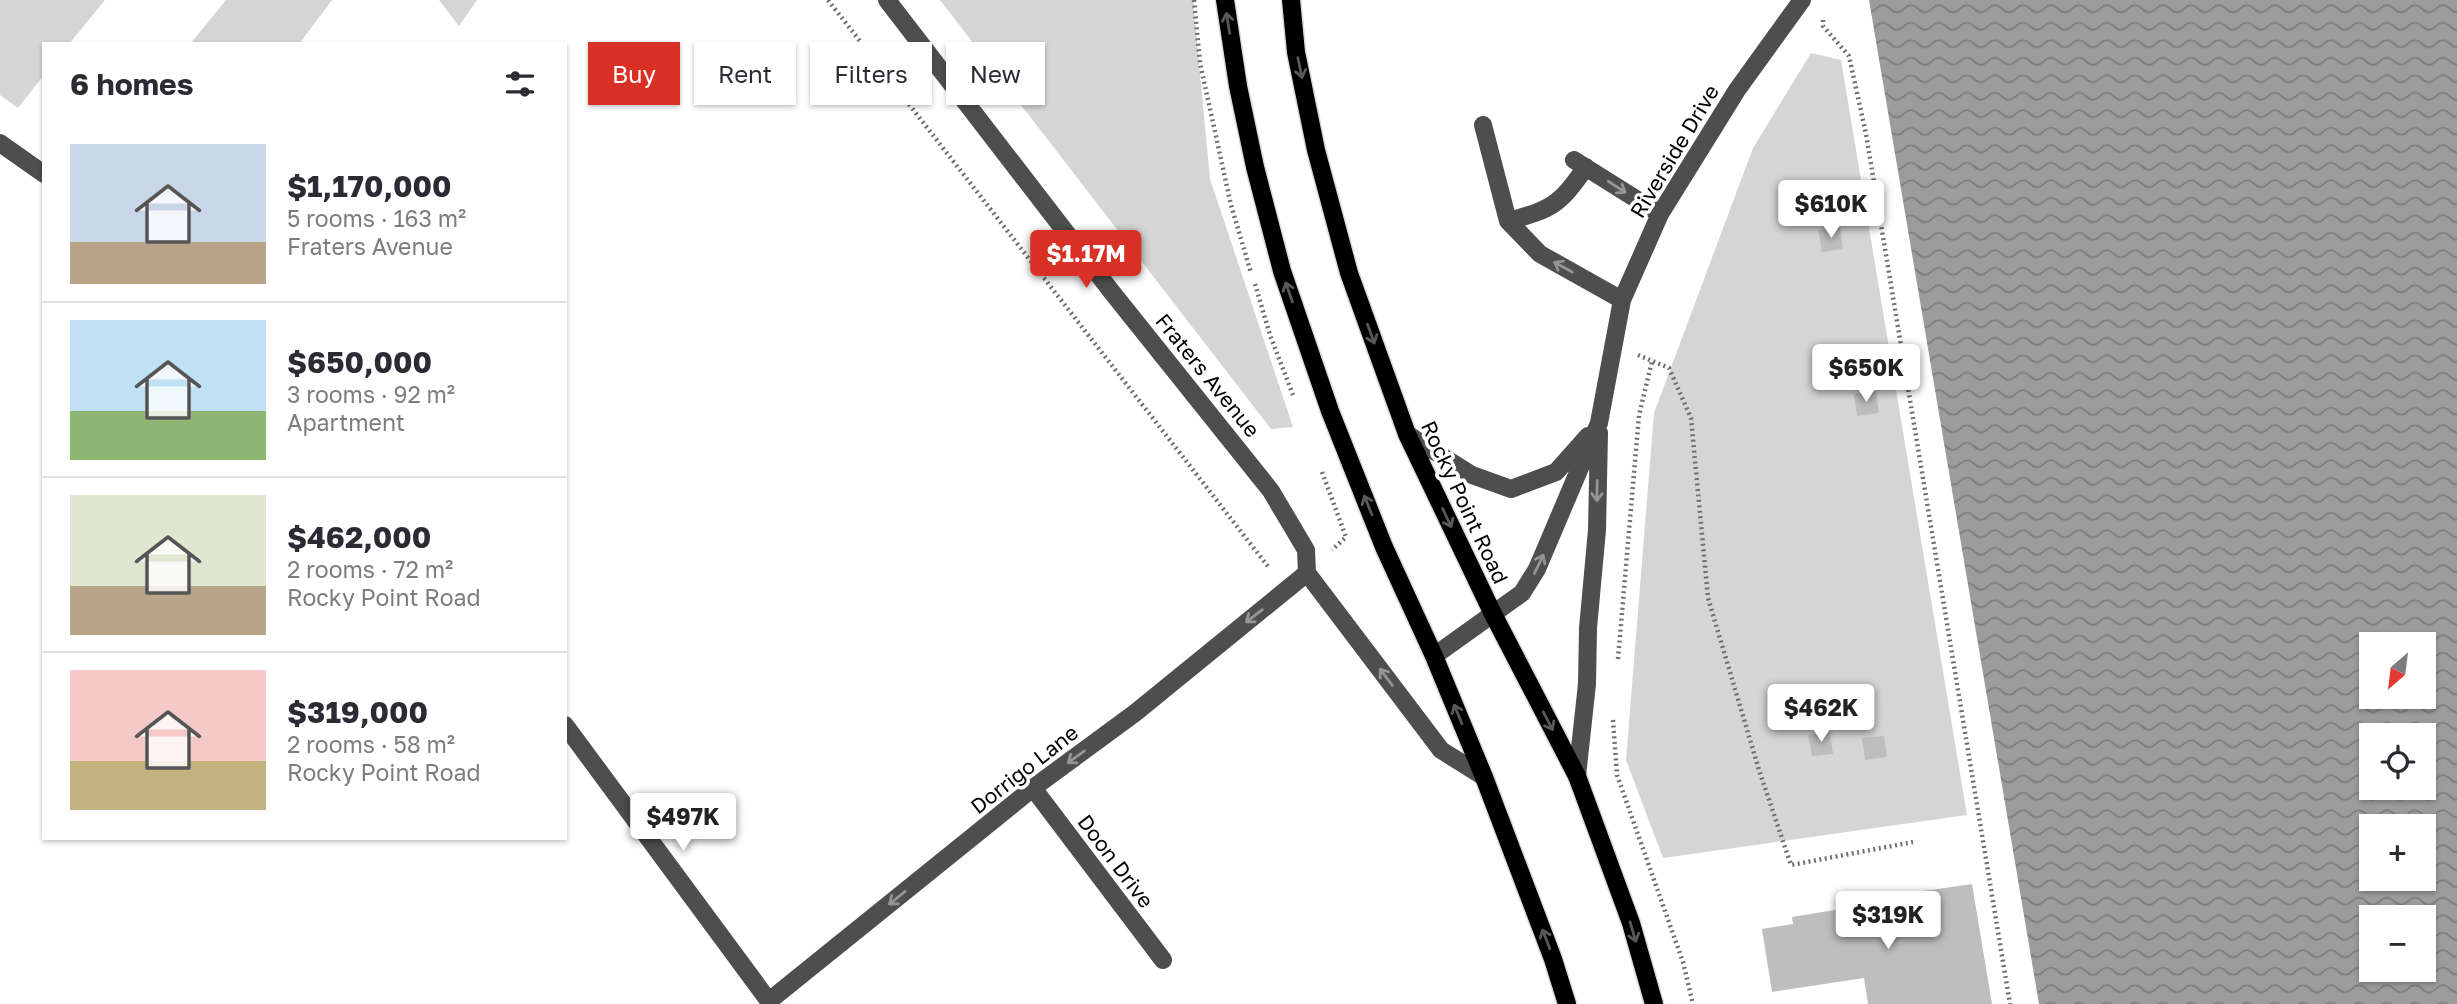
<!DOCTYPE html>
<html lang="en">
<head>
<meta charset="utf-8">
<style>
  :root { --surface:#fff; --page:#f7f7f7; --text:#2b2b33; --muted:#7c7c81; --line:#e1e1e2; --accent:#d93025 }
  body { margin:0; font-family:"Golos Text",sans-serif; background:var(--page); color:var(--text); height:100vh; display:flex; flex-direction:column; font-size:26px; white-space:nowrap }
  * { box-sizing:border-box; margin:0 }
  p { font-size:23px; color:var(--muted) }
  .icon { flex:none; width:38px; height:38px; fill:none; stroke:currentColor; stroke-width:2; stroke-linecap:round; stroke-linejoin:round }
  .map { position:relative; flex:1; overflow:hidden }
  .details { position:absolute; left:42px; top:42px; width:525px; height:798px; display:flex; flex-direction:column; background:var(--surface); border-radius:0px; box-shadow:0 2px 5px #0004 }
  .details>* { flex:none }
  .guide { position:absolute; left:588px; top:42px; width:665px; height:63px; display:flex; gap:14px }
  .needle { width:46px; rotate:208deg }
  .controls { position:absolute; left:2359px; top:632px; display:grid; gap:14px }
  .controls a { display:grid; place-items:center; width:77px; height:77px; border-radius:0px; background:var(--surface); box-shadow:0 2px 5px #0004; font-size:35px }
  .price { position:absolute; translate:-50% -60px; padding:0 16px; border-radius:7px; background:#fff; color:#222; font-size:23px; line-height:46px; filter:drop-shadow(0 2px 4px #0008) }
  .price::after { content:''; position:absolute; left:50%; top:42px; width:21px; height:16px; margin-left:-10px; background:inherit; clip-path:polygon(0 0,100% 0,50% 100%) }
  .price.on { background:var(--accent); color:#fff }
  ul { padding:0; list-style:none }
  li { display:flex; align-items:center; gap:21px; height:175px; padding:0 28px }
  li+li { border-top:2px solid var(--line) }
  li span { display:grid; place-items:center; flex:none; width:196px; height:140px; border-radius:0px; color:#555 }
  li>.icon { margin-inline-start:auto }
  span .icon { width:84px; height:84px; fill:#fffc; stroke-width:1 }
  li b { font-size:30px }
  h2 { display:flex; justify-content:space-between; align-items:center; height:84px; padding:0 28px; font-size:30px }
  .chip { padding:0 24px; border-radius:0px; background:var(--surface); box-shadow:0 2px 5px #0004; font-size:24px; line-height:63px }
  .chip.on { background:var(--accent); color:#fff }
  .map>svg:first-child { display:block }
  .green { fill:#d5d5d5 }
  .water { fill:url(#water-waves); fill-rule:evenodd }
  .building { fill:#bebebe }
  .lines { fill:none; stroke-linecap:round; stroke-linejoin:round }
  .major-casing { stroke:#dbdbdb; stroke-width:21 }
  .path { stroke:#707070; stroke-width:4.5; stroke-dasharray:2 3.5; stroke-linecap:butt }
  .minor { stroke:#4e4e4e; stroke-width:18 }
  .major { stroke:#000; stroke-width:18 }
  .oneway { stroke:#595959 }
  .oneway2 { stroke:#959595 }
  .labels { text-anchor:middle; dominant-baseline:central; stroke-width:7; stroke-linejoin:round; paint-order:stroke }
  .street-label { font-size:21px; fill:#000; stroke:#fff }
</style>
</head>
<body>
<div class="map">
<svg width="2457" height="1004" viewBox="0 0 2457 1004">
  <defs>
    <pattern id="water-waves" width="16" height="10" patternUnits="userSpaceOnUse" patternTransform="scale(1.75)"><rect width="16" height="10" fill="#9c9c9c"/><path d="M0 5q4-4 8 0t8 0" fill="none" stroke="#7d7d7d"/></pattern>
  </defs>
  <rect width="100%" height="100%" fill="#fff"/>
  <path class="green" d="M0,0H105L69,44H44V75L18,108L0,95Z
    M226,0H332L299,44H190Z
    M439,0H477L459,26Z
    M940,0H1193L1210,179L1293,427L1271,429Z
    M1811,53L1841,60L1967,815L1663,858L1626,760L1654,413L1753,148Z"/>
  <path class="water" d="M1869,0H2457V1004H2039ZM2371,644H2424V696H2371ZM2371,735H2424V788H2371ZM2371,826H2424V878H2371ZM2371,917H2424V970H2371Z"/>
  <path class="building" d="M1840,228L1843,249L1822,252L1818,230Z
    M1876,392L1879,413L1857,416L1854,394Z
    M1830,733L1833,754L1812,756L1808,735Z
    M1884,736L1887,757L1865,760L1862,738Z
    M1972,884L1992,1004H1868L1864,978L1772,992L1762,929L1793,924L1792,917L1847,908L1848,915L1918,904L1917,892Z"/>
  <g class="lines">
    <g class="major-casing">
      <path id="major" d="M1225,0L1238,86L1255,167L1282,271L1330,411L1384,547L1434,656L1484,777L1553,959L1567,1004
        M1291,0L1296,52L1316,150L1349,273L1407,434L1493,614L1577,776L1631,923L1654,1004"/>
    </g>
    <path class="path" d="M828,0L1270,569
      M1194,0L1200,63L1231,205L1251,273
      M1823,20V26L1849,56L1866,134L2010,1004
      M1255,284L1270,335L1293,395
      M1638,355L1669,368L1691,418L1708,598L1759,770L1791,865L1913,842
      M1322,472L1346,537L1332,550
      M1618,659L1639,415L1652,361
      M1613,720L1617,775L1683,962L1693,1004"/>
    <path class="minor" d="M887,0L1111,291L1271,491L1306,550L1307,573L1441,750L1484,777
      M1483,125L1508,221L1540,254L1622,300
      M0,143L44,174
      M1574,160L1660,214
      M1508,221C1553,209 1559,205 1586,167
      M1407,434L1472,475L1511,489L1556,472L1588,436
      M1434,656L1522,593L1537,569L1599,423L1622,300L1660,214L1737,90L1802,0
      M565,725L771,1004
      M1577,776L1587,684L1588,628L1597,530L1599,433
      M1033,788L1163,960
      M769,1001L1033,788L1135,713L1307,573"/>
    <use href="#major" class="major"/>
  </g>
  <defs><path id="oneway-shaft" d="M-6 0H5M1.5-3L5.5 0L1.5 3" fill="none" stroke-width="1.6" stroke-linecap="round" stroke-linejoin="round" transform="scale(1.75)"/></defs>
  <g class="oneway">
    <use href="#oneway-shaft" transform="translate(1228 23) rotate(-99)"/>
    <use href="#oneway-shaft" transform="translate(1300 68) rotate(78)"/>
    <use href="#oneway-shaft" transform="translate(1289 292) rotate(-109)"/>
    <use href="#oneway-shaft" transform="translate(1371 334) rotate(70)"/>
    <use href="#oneway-shaft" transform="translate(1368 505) rotate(-112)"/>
    <use href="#oneway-shaft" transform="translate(1447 518) rotate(65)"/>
    <use href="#oneway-shaft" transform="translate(1458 714) rotate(-112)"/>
    <use href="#oneway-shaft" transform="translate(1548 721) rotate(63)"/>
    <use href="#oneway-shaft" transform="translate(1633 932) rotate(74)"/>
    <use href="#oneway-shaft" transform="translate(1546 939) rotate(-111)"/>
  </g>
  <g class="oneway2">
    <use href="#oneway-shaft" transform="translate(1617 187) rotate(33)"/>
    <use href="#oneway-shaft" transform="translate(1563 267) rotate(-151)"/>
    <use href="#oneway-shaft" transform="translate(1597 491) rotate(91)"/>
    <use href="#oneway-shaft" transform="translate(1539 564) rotate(-64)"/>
    <use href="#oneway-shaft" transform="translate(1254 616) rotate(142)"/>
    <use href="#oneway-shaft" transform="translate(1386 677) rotate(-127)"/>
    <use href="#oneway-shaft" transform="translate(1076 757) rotate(144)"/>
    <use href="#oneway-shaft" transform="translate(897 898) rotate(141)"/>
  </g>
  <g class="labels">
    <g class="street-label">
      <text transform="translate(1674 151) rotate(-59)">Riverside Drive</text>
      <text transform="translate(1208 375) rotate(51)">Fraters Avenue</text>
      <text transform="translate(1465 502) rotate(65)">Rocky Point Road</text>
      <text transform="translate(1024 769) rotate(-38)">Dorrigo Lane</text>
      <text transform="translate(1116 861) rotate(53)">Doon Drive</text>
    </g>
  </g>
</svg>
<div class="controls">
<a><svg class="needle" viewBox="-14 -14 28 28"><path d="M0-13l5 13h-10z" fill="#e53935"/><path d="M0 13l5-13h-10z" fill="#7c7c81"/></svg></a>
<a><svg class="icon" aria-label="locate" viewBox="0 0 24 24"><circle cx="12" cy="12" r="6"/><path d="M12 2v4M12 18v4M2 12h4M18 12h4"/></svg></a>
<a>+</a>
<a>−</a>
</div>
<b class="price" style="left:1831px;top:240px">$610K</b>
<b class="price on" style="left:1086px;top:290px">$1.17M</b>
<b class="price" style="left:1866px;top:404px">$650K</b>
<b class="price" style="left:1821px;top:744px">$462K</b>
<b class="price" style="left:683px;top:853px">$497K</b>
<b class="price" style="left:1888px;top:951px">$319K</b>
<div class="guide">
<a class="chip on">Buy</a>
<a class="chip">Rent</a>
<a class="chip">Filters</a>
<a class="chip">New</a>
</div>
<section class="details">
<h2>6 homes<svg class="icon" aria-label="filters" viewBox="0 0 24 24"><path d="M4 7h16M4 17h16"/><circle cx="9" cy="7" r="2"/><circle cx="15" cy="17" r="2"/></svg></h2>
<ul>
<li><span style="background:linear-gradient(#c9d6e8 70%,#b9a48a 0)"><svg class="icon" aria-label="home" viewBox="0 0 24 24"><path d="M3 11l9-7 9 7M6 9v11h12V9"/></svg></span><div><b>$1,170,000</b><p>5 rooms · 163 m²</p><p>Fraters Avenue</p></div></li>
<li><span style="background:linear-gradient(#bfe0f5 65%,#8fb573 0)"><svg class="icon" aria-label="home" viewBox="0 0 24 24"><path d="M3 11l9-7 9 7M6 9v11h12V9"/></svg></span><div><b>$650,000</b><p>3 rooms · 92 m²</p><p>Apartment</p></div></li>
<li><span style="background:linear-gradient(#dfe7d0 65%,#b9a48a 0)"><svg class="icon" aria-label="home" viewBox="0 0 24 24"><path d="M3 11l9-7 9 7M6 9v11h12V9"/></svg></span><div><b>$462,000</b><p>2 rooms · 72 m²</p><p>Rocky Point Road</p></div></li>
<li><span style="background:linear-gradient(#f6c9c9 65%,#c2b280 0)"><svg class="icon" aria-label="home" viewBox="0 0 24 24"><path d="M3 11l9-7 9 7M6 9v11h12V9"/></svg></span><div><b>$319,000</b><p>2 rooms · 58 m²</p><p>Rocky Point Road</p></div></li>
</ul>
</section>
</div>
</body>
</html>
